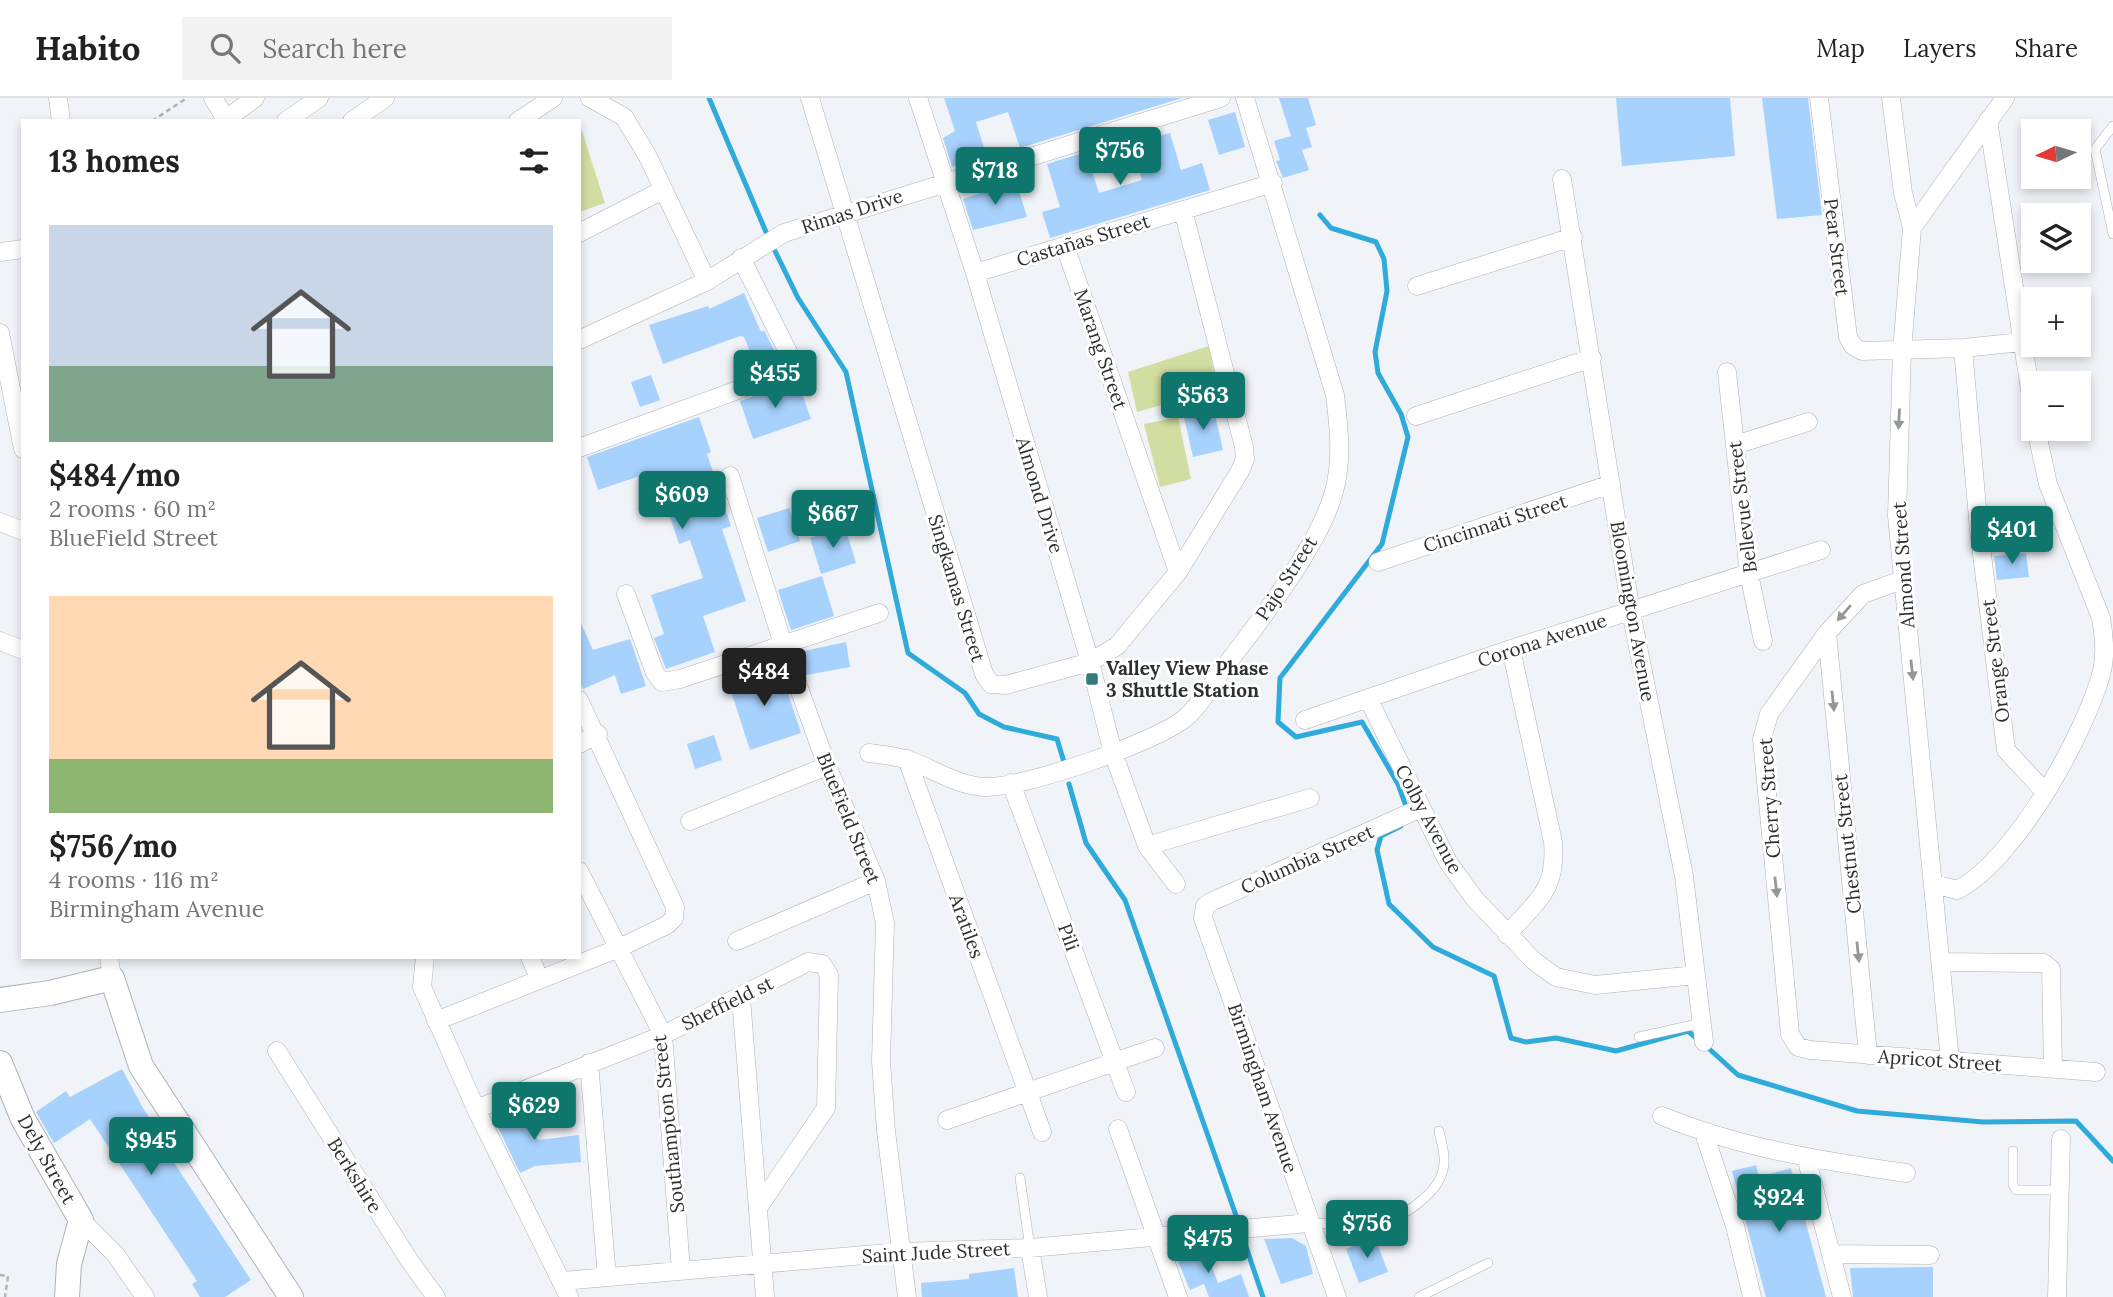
<!DOCTYPE html>
<html lang="en">
<head>
<meta charset="utf-8">
<style>
  :root { --surface:#fff; --page:#f2f2f2; --text:#222; --muted:#767676; --line:#e0e0e0; --accent:#0f766e }
  body { margin:0; font-family:Lora,serif; background:var(--page); color:var(--text); height:100vh; display:flex; flex-direction:column; font-size:26px; white-space:nowrap }
  * { box-sizing:border-box; margin:0 }
  p { font-size:23px; color:var(--muted) }
  .icon { flex:none; width:38px; height:38px; fill:none; stroke:currentColor; stroke-width:2; stroke-linecap:round; stroke-linejoin:round }
  .map { position:relative; flex:1; overflow:hidden }
  .drawer { position:absolute; left:21px; top:21px; width:560px; height:840px; display:flex; flex-direction:column; background:var(--surface); border-radius:0px; box-shadow:0 4px 10px #0003 }
  .drawer>* { flex:none }
  .needle { width:46px; rotate:265deg }
  .buttons { position:absolute; left:2021px; top:21px; display:grid; gap:14px }
  .buttons a { display:grid; place-items:center; width:70px; height:70px; border-radius:0px; background:var(--surface); box-shadow:0 4px 10px #0003; font-size:35px }
  .price { position:absolute; translate:-50% -60px; padding:0 16px; border-radius:7px; background:var(--accent); color:#fff; font-size:23px; line-height:46px; filter:drop-shadow(0 2px 4px #0008) }
  .price::after { content:''; position:absolute; left:50%; top:42px; width:21px; height:16px; margin-left:-10px; background:inherit; clip-path:polygon(0 0,100% 0,50% 100%) }
  .price.on { background:#222; color:#fff }
  ul { padding:0; list-style:none }
  li { display:grid; align-content:center; gap:14px; height:371px; padding:0 28px }
  li span { display:grid; place-items:center; height:217px; border-radius:0px; color:#555 }
  li>.icon { margin-inline-start:auto }
  span .icon { width:126px; height:126px; fill:#fffc; stroke-width:1 }
  li b { font-size:30px }
  h2 { display:flex; justify-content:space-between; align-items:center; height:84px; padding:0 28px; font-size:30px }
  header { display:flex; align-items:center; gap:42px; box-sizing:border-box; height:98px; padding:0 35px; background:var(--surface); border-bottom:2px solid var(--line) }
  header strong { font-size:33px }
  nav { display:flex; gap:38px; margin-inline-start:auto; font-size:24px }
  .search { width:490px; height:63px; background:var(--page); display:flex; align-items:center; gap:18px; box-sizing:border-box; padding:0 24px; border-radius:0px; color:var(--muted); font-size:26px }
  .map>svg:first-child { display:block }
  .green { fill:#d2dea1 }
  .lines { fill:none; stroke-linecap:round; stroke-linejoin:round }
  .stream { stroke:#2eaadb; stroke-width:5 }
  .building { fill:#a7d2fd }
  .lane-casing { stroke:#aeb1b5; stroke-width:10 }
  .street-casing { stroke:#aeb1b5; stroke-width:19 }
  .secondary-casing { stroke:#aeb1b5; stroke-width:26 }
  .path { stroke:#b1b4b7; stroke-width:2.5; stroke-dasharray:5 3.5; stroke-linecap:butt }
  .lane { stroke:#fff; stroke-width:9 }
  .street { stroke:#fff; stroke-width:18 }
  .secondary { stroke:#fff; stroke-width:24 }
  .oneway { fill:#969798 }
  .poi-dot { fill:#327b79; stroke:#fff; stroke-width:2.5 }
  .labels { text-anchor:middle; dominant-baseline:central; stroke-width:6; stroke-linejoin:round; paint-order:stroke }
  .street-label { font-size:19px; fill:#2d2f30; stroke:#fff }
  .poi-label { font-size:19px; font-weight:bold; fill:#2d2f30; stroke:#fff; text-anchor:start }
</style>
</head>
<body>
<header>
<strong>Habito</strong>
<div class="search"><svg class="icon" aria-label="search" viewBox="0 0 24 24"><circle cx="10" cy="10" r="6"/><path d="M15 15l6 6"/></svg>Search here</div>
<nav><a>Map</a><a>Layers</a><a>Share</a></nav>
</header>
<div class="map">
<svg width="2113" height="1199" viewBox="0 0 2113 1199">
  <rect width="100%" height="100%" fill="#f0f3f7"/>
  <path class="green" d="M582,33L605,105L579,114V34Z
    M1209,248L1217,291L1137,314L1128,274Z
    M1178,319L1191,381L1160,389L1144,326Z"/>
  <g class="lines">
    <path class="stream" d="M709,0L766,134
      M1320,117L1331,130L1376,144L1384,161L1387,193L1375,254L1378,275L1401,316L1408,339L1382,446L1280,580L1278,624L1296,639L1362,624L1398,686L1408,714
      M775,153L798,200L846,274L908,555L965,595L979,616L1004,629L1057,641L1064,664
      M1069,686L1086,745L1125,802L1239,1126
      M1401,728L1381,738L1377,752L1389,806L1433,849L1494,878L1511,940L1526,944L1556,940L1616,953L1688,933L1698,942
      M1706,948L1738,977L1857,1013L1983,1024L2076,1023L2113,1063
      M1245,1146L1263,1199"/>
  </g>
  <path class="building" d="M944,0H1182L1020,50L1008,14L976,24L986,56L952,69L943,40L955,33Z
    M1279,0H1308L1316,27L1306,30L1312,49L1302,52L1309,72L1283,80L1276,63L1280,62L1274,43L1291,38Z
    M1616,0H1730L1735,58L1622,68Z
    M1762,0H1808L1822,117L1777,121Z
    M1235,14L1245,49L1219,57L1208,22Z
    M1170,35L1181,72L1202,65L1210,92L1050,140L1042,114L1060,109L1047,66L1086,54L1099,95L1142,82L1131,47Z
    M1016,83L1027,119L973,132L963,101Z
    M744,195L761,234L764,232L780,264L758,273L744,239L740,238L663,266L649,227L708,208L709,211Z
    M651,277L660,302L640,309L631,284Z
    M797,282L811,321L753,341L740,303Z
    M1213,308L1223,352L1193,359L1183,315Z
    M699,319L711,354L707,356L731,428L722,431L746,503L703,518L715,554L666,571L654,540L664,536L651,497L703,480L690,442L679,446L655,373L598,392L587,359Z
    M789,410L800,443L768,454L757,420Z
    M845,429L856,465L821,476L810,440Z
    M2026,455L2029,479L1997,482L1994,458Z
    M822,478L834,518L791,532L778,492Z
    M579,521L593,552L630,541L646,588L621,596L615,577L583,591L579,583Z
    M846,544L850,569L806,577L799,554Z
    M779,568L801,635L750,652L728,584Z
    M714,637L722,662L695,671L687,646Z
    M122,971L143,1010L177,1060L173,1063L251,1182L225,1199H200L192,1186L197,1183L90,1021L54,1045L36,1014L66,993L70,999Z
    M521,1005L538,1042L579,1037L581,1064L535,1068L520,1075L492,1017Z
    M1756,1067L1759,1079L1791,1070L1826,1199H1766L1732,1073Z
    M1292,1140L1306,1148L1313,1176L1281,1186L1264,1141Z
    M1375,1140L1388,1174L1359,1185L1346,1151Z
    M1203,1146L1218,1185L1241,1176L1249,1199H1209L1204,1186L1190,1192L1175,1156Z
    M1933,1169V1199H1853L1850,1170Z
    M1014,1170L1018,1199H922L921,1185L969,1181V1176Z"/>
  <g class="lines">
    <g class="lane-casing">
      <path id="lane" d="M2113,28L2095,51L2113,136
        M1639,939L1702,925
        M2013,1053V1087L2016,1092H2060
        M1020,1080L1030,1150
        M1311,1125C1353,1127 1390,1132 1423,1101C1434,1092 1443,1080 1444,1065C1445,1055 1441,1043 1439,1033
        M1419,1199L1488,1165"/>
    </g>
    <g class="street-casing">
      <path id="street" d="M58,0L61,23
        M213,0L227,23
        M590,0L624,19L647,57L707,183
        M810,0L984,576L991,586L1006,587L1090,564L1117,548L1178,474L1240,373L1245,361L1244,349L1183,112
        M918,0L975,175L1090,564L1113,655L1147,748L1176,786
        M1819,0L1848,239L1853,248L1862,253L1963,250L2022,244
        M1891,0L1903,95L1912,130
        M226,21L255,0
        M1988,22L2034,317
        M286,23L319,0
        M352,23L385,0
        M518,23L553,0
        M1562,81L1631,514L1684,778L1704,944
        M579,135L663,92
        M1065,148L1178,474
        M0,154L23,151
        M975,175L1273,85
        M1417,188L1573,139
        M0,235L23,351
        M579,242L707,183L784,135L1221,0
        M1963,250L1979,432L2006,652L2045,694
        M1727,274L1749,476L1763,543
        M1416,318L1592,260
        M1735,347L1808,324
        M579,350L787,274L794,266L741,160
        M730,378L783,546L827,668L876,783L885,825L881,963L886,1033L907,1199
        M0,424L23,433
        M1378,464L1611,386
        M1902,482L1863,496L1827,535L1769,616L1762,641L1790,936L1798,949L1810,952L2096,974
        M626,496L655,575L662,584L680,581L879,515
        M1827,535L1868,957
        M0,543L23,552
        M1368,600L1448,764L1474,800L1534,863L1556,879L1595,887L1696,877
        M1305,622L1511,551L1821,452
        M579,646L598,636
        M869,655C883,657 898,658 911,663C935,672 959,688 985,689C1025,690 1153,645 1184,621C1200,608 1211,587 1223,571C1258,525 1317,451 1333,397C1343,365 1339,330 1335,297L1245,0
        M907,661L1042,1034
        M1011,685L1126,994
        M690,723L827,668
        M1147,748L1310,700
        M579,773L663,937L681,1172
        M1934,786L1957,792C2015,763 2086,635 2102,573C2106,556 2104,537 2101,520L2048,386L2036,331
        M1507,837C1537,802 1557,793 1553,744L1511,551
        M737,843L876,783
        M109,859L112,880
        M425,859L422,889L476,1011L569,1199
        M530,859L539,880
        M1940,864L2044,865L2051,871L2053,970
        M741,900L765,1199
        M436,923L619,850L667,827L674,820L675,809L579,602
        M277,953L409,1162L436,1199
        M1950,963L1897,418L1902,253L1912,130L2005,0
        M589,965L607,1179
        M476,1011L663,937L808,864L822,866L829,877L826,1010L758,1110
        M1662,1018C1740,1050 1823,1063 1906,1075
        M947,1022L1155,950
        M1118,1031L1178,1199
        M1704,1035L1735,1128L1752,1199
        M1806,1059L1842,1199
        M81,1122L115,1156L145,1199
        M1030,1150L1038,1199
        M1831,1156L1930,1157
        M562,1183L900,1154L1030,1150L1309,1125
        M1337,1199L1203,820L1205,808L1213,803L1421,710
        M2057,1199L2061,1041"/>
    </g>
    <g class="secondary-casing">
      <path id="secondary" d="M0,902L50,895L112,880L141,968L291,1199
        M0,965L23,1021L81,1122L69,1166L67,1199"/>
    </g>
    <path class="path" d="M152,23L187,0
      M0,1177L8,1178L5,1199"/>
    <use href="#lane" class="lane"/>
    <use href="#street" class="street"/>
    <use href="#secondary" class="secondary"/>
  </g>
  <defs><path id="oneway-solid" d="M-6-.8H1V-3.2L6.5 0L1 3.2V.8H-6Z" transform="scale(1.75)"/></defs>
  <g class="oneway">
    <use href="#oneway-solid" transform="translate(1899 321) rotate(93)"/>
    <use href="#oneway-solid" transform="translate(1844 515) rotate(131)"/>
    <use href="#oneway-solid" transform="translate(1912 572) rotate(84)"/>
    <use href="#oneway-solid" transform="translate(1833 603) rotate(84)"/>
    <use href="#oneway-solid" transform="translate(1776 789) rotate(84)"/>
    <use href="#oneway-solid" transform="translate(1858 854) rotate(84)"/>
  </g>
  <rect class="poi-dot" x="1085" y="574" width="14" height="14" rx="3.5"/>
  <g class="labels">
    <g class="street-label">
      <text transform="translate(852 113) rotate(-18)">Rimas Drive</text>
      <text transform="translate(1083 142) rotate(-17)">Castañas Street</text>
      <text transform="translate(1837 149) rotate(83)">Pear Street</text>
      <text transform="translate(1101 251) rotate(71)">Marang Street</text>
      <text transform="translate(1040 397) rotate(73)">Almond Drive</text>
      <text transform="translate(1742 409) rotate(-97)">Bellevue Street</text>
      <text transform="translate(1495 425) rotate(-18)">Cincinnati Street</text>
      <text transform="translate(1903 467) rotate(-94)">Almond Street</text>
      <text transform="translate(1286 480) rotate(-57)">Pajo Street</text>
      <text transform="translate(957 490) rotate(73)">Singkamas Street</text>
      <text transform="translate(1633 513) rotate(80)">Bloomington Avenue</text>
      <text transform="translate(1542 542) rotate(-18)">Corona Avenue</text>
      <text transform="translate(1995 563) rotate(-97)">Orange Street</text>
      <text transform="translate(1769 700) rotate(-94)">Cherry Street</text>
      <text transform="translate(849 720) rotate(68)">BlueField Street</text>
      <text transform="translate(1429 721) rotate(62)">Colby Avenue</text>
      <text transform="translate(1847 746) rotate(-96)">Chestnut Street</text>
      <text transform="translate(1307 761) rotate(-24)">Columbia Street</text>
      <text transform="translate(967 828) rotate(70)">Aratiles</text>
      <text transform="translate(1069 839) rotate(70)">Pili</text>
      <text transform="translate(727 905) rotate(-26)">Sheffield st</text>
      <text transform="translate(1940 962) rotate(4)">Apricot Street</text>
      <text transform="translate(1263 990) rotate(71)">Birmingham Avenue</text>
      <text transform="translate(668 1026) rotate(-96)">Southampton Street</text>
      <text transform="translate(47 1061) rotate(61)">Dely Street</text>
      <text transform="translate(355 1077) rotate(58)">Berkshire</text>
      <text transform="translate(936 1154) rotate(-3)">Saint Jude Street</text>
    </g>
    <g class="poi-label">
      <text x="1106" y="570">Valley View Phase<tspan x="1106" dy="22">3 Shuttle Station</tspan></text>
    </g>
  </g>
</svg>
<div class="buttons">
<a><svg class="needle" viewBox="-14 -14 28 28"><path d="M0-13l5 13h-10z" fill="#e53935"/><path d="M0 13l5-13h-10z" fill="#767676"/></svg></a>
<a><svg class="icon" aria-label="layers" viewBox="0 0 24 24"><path d="M12 4l9 5-9 5-9-5zM3 14l9 5 9-5"/></svg></a>
<a>+</a>
<a>−</a>
</div>
<b class="price" style="left:1120px;top:89px">$756</b>
<b class="price" style="left:995px;top:109px">$718</b>
<b class="price" style="left:775px;top:312px">$455</b>
<b class="price" style="left:1203px;top:334px">$563</b>
<b class="price" style="left:682px;top:433px">$609</b>
<b class="price" style="left:833px;top:452px">$667</b>
<b class="price" style="left:2012px;top:468px">$401</b>
<b class="price on" style="left:764px;top:610px">$484</b>
<b class="price" style="left:534px;top:1044px">$629</b>
<b class="price" style="left:151px;top:1079px">$945</b>
<b class="price" style="left:1779px;top:1136px">$924</b>
<b class="price" style="left:1367px;top:1162px">$756</b>
<b class="price" style="left:1208px;top:1177px">$475</b>
<section class="drawer">
<h2>13 homes<svg class="icon" aria-label="filters" viewBox="0 0 24 24"><path d="M4 7h16M4 17h16"/><circle cx="9" cy="7" r="2"/><circle cx="15" cy="17" r="2"/></svg></h2>
<ul>
<li><span style="background:linear-gradient(#c9d6e8 65%,#7fa58c 0)"><svg class="icon" aria-label="home" viewBox="0 0 24 24"><path d="M3 11l9-7 9 7M6 9v11h12V9"/></svg></span><div><b>$484/mo</b><p>2 rooms · 60 m²</p><p>BlueField Street</p></div></li>
<li><span style="background:linear-gradient(#ffd9b3 75%,#8fb573 0)"><svg class="icon" aria-label="home" viewBox="0 0 24 24"><path d="M3 11l9-7 9 7M6 9v11h12V9"/></svg></span><div><b>$756/mo</b><p>4 rooms · 116 m²</p><p>Birmingham Avenue</p></div></li>
</ul>
</section>
</div>
</body>
</html>
